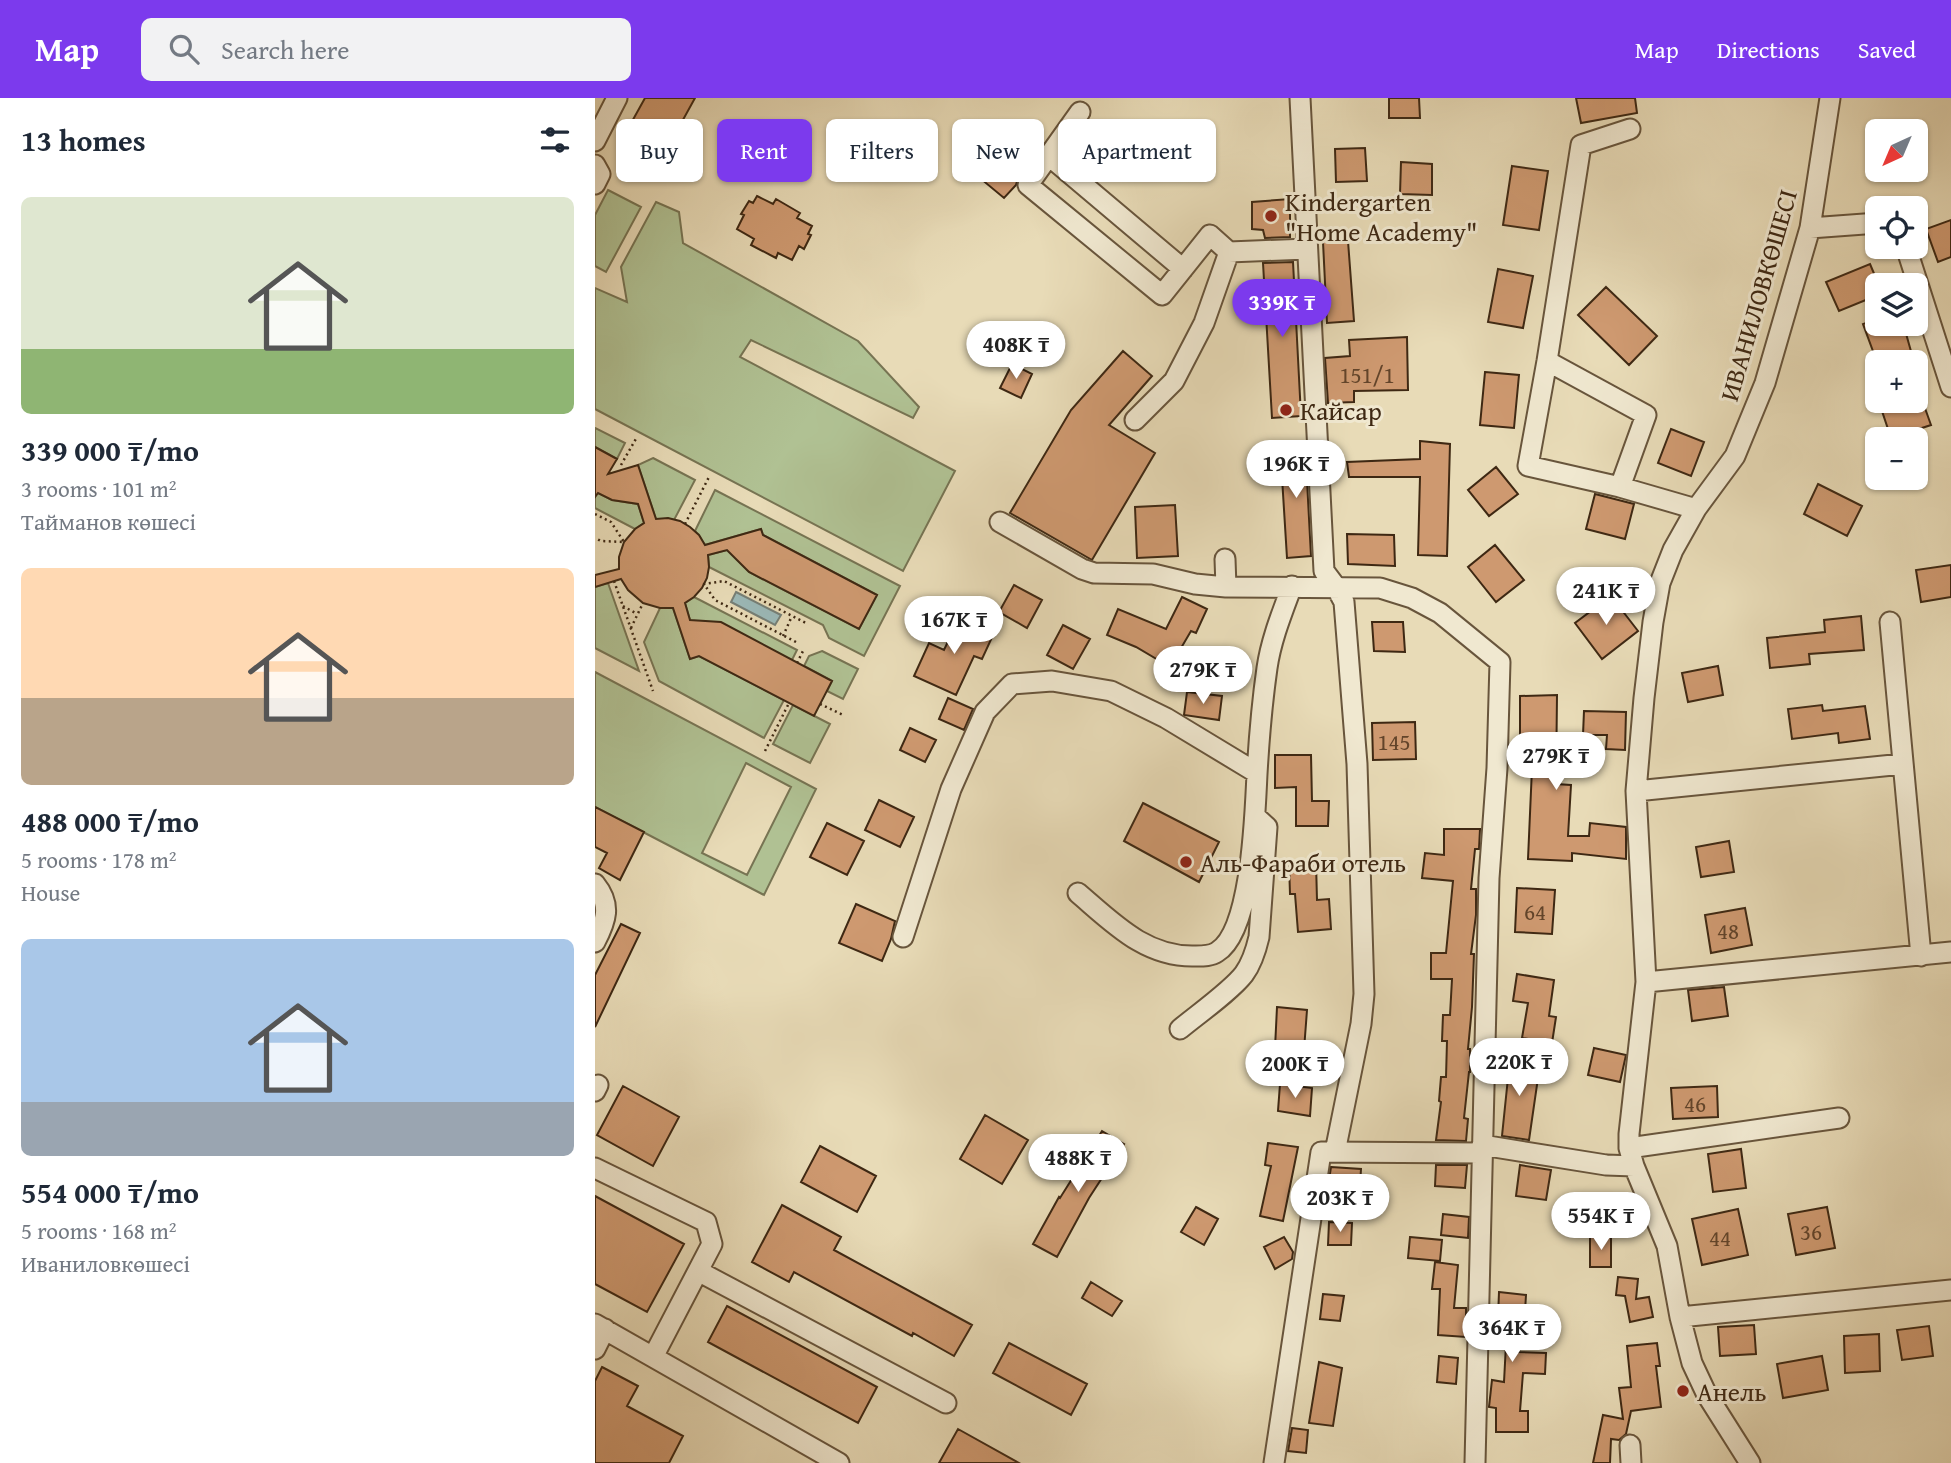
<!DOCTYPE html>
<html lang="en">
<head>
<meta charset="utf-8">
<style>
  :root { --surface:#fff; --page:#f2f2f3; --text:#1f2937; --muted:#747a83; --accent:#7c3aed }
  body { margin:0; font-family:"Gentium Book Plus",serif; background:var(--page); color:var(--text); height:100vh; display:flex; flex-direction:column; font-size:26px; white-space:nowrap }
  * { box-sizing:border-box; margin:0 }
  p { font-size:23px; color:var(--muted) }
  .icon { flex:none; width:38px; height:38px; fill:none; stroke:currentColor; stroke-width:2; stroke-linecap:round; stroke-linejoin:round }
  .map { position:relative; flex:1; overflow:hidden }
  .panel { display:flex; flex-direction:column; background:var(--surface); width:595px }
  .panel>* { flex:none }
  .banner { position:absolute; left:21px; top:21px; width:665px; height:63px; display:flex; gap:14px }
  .needle { width:46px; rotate:224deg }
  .controls { position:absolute; left:1270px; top:21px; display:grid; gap:14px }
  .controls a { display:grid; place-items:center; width:63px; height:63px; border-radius:10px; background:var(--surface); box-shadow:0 2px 5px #0004; font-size:35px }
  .price { position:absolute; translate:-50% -60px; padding:0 16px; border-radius:24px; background:#fff; color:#222; font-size:23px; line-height:46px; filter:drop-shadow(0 2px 4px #0008) }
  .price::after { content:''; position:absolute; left:50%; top:42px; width:21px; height:16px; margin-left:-10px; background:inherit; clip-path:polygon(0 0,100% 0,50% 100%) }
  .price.active { background:var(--accent); color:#fff }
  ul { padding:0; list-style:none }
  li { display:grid; align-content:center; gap:14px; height:371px; padding:0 21px }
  li span { display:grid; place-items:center; height:217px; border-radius:10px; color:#555 }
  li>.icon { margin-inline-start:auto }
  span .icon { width:126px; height:126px; fill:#fffc; stroke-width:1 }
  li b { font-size:30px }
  h2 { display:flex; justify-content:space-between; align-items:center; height:84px; padding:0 21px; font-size:30px }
  .chip { padding:0 24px; border-radius:10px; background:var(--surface); box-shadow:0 2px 5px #0004; font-size:24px; line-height:63px }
  .chip.active { background:var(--accent); color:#fff }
  header { display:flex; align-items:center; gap:42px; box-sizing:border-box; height:98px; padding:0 35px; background:var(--accent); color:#fff }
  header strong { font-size:33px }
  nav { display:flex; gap:38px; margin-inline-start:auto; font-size:24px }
  .search { width:490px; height:63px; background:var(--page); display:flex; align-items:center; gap:18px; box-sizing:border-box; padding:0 24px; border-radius:10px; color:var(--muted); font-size:26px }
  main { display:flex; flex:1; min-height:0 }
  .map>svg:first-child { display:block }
  .green { fill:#b0c193; stroke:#777453; stroke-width:2; fill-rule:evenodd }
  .water { fill:#9bb9b8; stroke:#767f76; stroke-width:2 }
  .building { fill:#ce9970; stroke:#3e2813; stroke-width:2 }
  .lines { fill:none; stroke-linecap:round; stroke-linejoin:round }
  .minor-casing { stroke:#68553c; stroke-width:23 }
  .path { stroke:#3e2813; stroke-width:2.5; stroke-dasharray:2 3.5; stroke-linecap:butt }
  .minor { stroke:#f0e8d0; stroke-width:19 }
  .poi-dot { fill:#8f2418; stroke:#f0e8d0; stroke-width:2.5 }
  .labels { text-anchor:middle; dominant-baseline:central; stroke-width:6; stroke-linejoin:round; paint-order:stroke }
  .number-label { font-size:23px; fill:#62442a }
  .poi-label { font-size:26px; fill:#3e2813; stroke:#f0e8d0; text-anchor:start }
  .street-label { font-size:26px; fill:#3e2813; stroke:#f0e8d0 }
</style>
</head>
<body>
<header>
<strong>Map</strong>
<div class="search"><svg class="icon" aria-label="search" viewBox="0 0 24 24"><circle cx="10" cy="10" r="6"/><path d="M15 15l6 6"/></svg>Search here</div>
<nav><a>Map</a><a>Directions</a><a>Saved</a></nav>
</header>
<main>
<section class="panel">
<h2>13 homes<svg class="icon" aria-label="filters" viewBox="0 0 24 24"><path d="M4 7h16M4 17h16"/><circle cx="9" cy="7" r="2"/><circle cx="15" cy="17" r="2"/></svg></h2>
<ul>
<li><span style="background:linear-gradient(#dfe7d0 70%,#8fb573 0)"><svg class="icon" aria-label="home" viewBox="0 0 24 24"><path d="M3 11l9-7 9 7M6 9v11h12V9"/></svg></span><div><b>339 000 ₸/mo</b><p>3 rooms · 101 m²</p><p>Тайманов көшесі</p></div></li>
<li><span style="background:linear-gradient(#ffd9b3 60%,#b9a48a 0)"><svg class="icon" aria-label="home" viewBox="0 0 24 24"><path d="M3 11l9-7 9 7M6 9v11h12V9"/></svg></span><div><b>488 000 ₸/mo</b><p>5 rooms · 178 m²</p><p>House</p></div></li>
<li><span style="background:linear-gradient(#a9c7e8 75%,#9aa5b1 0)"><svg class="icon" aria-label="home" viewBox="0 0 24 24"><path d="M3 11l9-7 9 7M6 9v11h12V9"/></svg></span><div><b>554 000 ₸/mo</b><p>5 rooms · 168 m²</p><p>Иваниловкөшесі</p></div></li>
</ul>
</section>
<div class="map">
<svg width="1356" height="1365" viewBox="0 0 1356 1365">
  <rect width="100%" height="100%" fill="#e8dbb7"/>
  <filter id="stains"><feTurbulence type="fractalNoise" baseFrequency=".00286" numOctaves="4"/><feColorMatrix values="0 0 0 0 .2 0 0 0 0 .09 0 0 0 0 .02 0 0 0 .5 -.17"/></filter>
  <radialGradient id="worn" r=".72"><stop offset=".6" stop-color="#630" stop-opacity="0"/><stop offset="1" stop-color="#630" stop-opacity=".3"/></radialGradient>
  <path class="green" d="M13,92L46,109L11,174L0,168V117Z
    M61,104L84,114L88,145L263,243L324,309L318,320L156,242L145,259L360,373L308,473L0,311V190L32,204L26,169Z
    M0,330L30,345L22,361L0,349Z
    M58,360L100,382L79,422L61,421L43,367Z
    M120,392L305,488L269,558L234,540L228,527L114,469L113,457L132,452L154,474L264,531L282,497L168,437L166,431L110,447L100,433Z
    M0,393L17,402L43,406L49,425L40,431L0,410Z
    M13,485L44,573L0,550V489Z
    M99,499L202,552L197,562L95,522L90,505Z
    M65,510H78L95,561L104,558L189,602L169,640L64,583L49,544Z
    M227,553L263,571L248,601L232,593L237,583L209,568L214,558Z
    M0,574L221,691L169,797L0,709ZM151,665L196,689L152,777L107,755Z
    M198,607L235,626L215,665L178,646Z"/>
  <path class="water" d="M141,494L186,517L180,527L136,504Z"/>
  <path class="building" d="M50,0H100L78,40L68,38L57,63L25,45Z
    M794,0H824L825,20H794Z
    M981,0H1040L1042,15L986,25Z
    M412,40L436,61L423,80L421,87L409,100L380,76Z
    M770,50L772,83L741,84L740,51Z
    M806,64L837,66V97L805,96Z
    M917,68L953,73L944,132L908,127Z
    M162,98L178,106L181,101L205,115L202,120L217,128L213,136L216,137L209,151L204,148L197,162L183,155L181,160L156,147L159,141L142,131L149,117L146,116L154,103L158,105Z
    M695,101V139L670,140L668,132L657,131V104Z
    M1356,122V159L1343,164L1331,131Z
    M753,143L759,223L732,225L728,144Z
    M698,164L706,318L677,320L668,165Z
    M1275,166L1283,185V197L1244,213L1231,184Z
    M903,171L938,178L928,230L893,224Z
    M1011,189L1062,238L1034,267L983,217Z
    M1283,221V226H1304L1306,233L1310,232L1319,264H1282L1268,226Z
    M812,239L813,292L759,293V304L733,305L730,260L755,258L754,242Z
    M528,253L557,278L514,327L560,355L497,462L415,415L476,312Z
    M417,266L437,276L426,300L405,290Z
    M890,274L924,277L919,330L885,327Z
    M1326,299L1336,327L1296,340L1287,313L1316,303H1321V301Z
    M1076,331L1109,344L1096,378L1063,365Z
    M825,343L855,346L852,458L823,457L825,379H754L752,364L825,361Z
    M710,345L716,458L692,460L685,347Z
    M0,349L22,361L13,376L43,367L61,421L73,420L85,423L95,429L104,437L110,447L166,431L168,437L282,497L264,531L154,474L132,452L113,457L114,469L112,480L107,490L99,499L90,505L95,522L126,524L237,583L219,618L104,558L95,561L78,510H65L48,505L33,492L26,481L0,489V477L24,471V459L29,444L40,431L49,425L43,406L17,402L3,395L0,399Z
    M901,369L923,396L894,418L873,392Z
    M1223,386L1267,408L1252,438L1209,416Z
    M1000,396L1039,406L1030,441L991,431Z
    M580,407L583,458L542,460L540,409Z
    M752,436L799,437L800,468L753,466Z
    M900,447L929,482L901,504L873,469Z
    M1356,467V499L1326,504L1321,472Z
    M419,487L447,502L432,530L404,514Z
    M1016,498L1043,533L1007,561L980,525Z
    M587,499L612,511L601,535L596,533L575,569L541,549L512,537L523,511L571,531Z
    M365,518L399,535L387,561L379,558L361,597L319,578L334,545L349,552Z
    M1266,518L1269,552L1214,556L1215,566L1175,570L1172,540L1230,534L1229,522Z
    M777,524H808L810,554L779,553Z
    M468,527L495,541L478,571L452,557Z
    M1123,568L1128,597L1093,604L1087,575Z
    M592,594L627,598L624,622L589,617Z
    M962,597L961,686L976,687L973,738H994L995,725L1031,729V761L977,755V763L933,761L937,670H925V598Z
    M353,600L378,611L369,632L344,621Z
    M1227,607L1228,613L1270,608L1275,641L1244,645L1243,635L1197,641L1193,611Z
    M989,613L1031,614L1030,652L1011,651L1012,637H988Z
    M820,624L821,661L778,662L777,625Z
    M315,630L341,642L330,664L305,652Z
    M680,657H716L717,703H734L733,728H701V689L680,690Z
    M284,702L319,719L305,749L270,732Z
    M548,705L624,744L604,784L529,743Z
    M0,709L49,734L25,782L4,770L12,755L0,749Z
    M232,725L269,743L252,777L215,759Z
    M849,731H885L884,751H880L876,791H881V817L876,856H879L877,909L873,951H875V974H874L869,1020L873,1021L871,1043L841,1042L846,1004L844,1003L846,979H851L852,943H847L848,917H855L857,881H836V855H851L858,783L827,780L830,755L849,757Z
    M1134,743L1139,774L1106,779L1101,749Z
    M721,764L722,802L734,801L736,831L703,834L700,796H695L694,765Z
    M922,790L960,792L957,836L920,834Z
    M261,806L300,823L296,841L287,863L244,845Z
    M1150,810L1157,847L1116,855L1110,817Z
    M26,826L45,835L0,929V877Z
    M922,876L959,882L954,918L961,919L957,945L927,940L933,905L918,903Z
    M1129,889L1133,918L1097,923L1093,892Z
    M682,909L712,912L709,952L680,950Z
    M999,950L1031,957L1025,984L993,977Z
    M914,952L932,954L930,979L943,980L934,1042L907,1038L914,970Z
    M685,986L717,990L715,1018L683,1013Z
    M28,988L84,1019L58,1068L2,1037Z
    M1122,988L1123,1019L1078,1021L1076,990Z
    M390,1017L433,1042L407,1086L365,1061Z
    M507,1033L529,1046L494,1100L462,1159L438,1146L464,1099L465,1100Z
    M673,1045L703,1049L688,1123L665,1118L676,1068L670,1067Z
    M225,1048L281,1078L262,1114L206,1084Z
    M1146,1051L1151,1090L1118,1094L1113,1056Z
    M841,1067H872L870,1090L840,1088Z
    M925,1067L956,1072L951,1102L921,1098Z
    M736,1069L766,1071L764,1103L731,1101Z
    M0,1098L89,1146L52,1214L0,1186Z
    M187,1107L246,1139L239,1152L377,1227L359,1258L318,1235L317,1238L199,1174L194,1184L157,1164Z
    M601,1109L623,1121L609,1147L586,1134Z
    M1232,1109L1240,1150L1201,1157L1193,1116Z
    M1143,1111L1153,1157L1107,1167L1097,1121Z
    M848,1116L874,1119L873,1140L846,1137Z
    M734,1124L757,1125L756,1147H733Z
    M995,1138H1016V1169H995Z
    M689,1139L698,1154L697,1161L680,1171L669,1149Z
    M815,1139L847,1142L845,1163L813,1160Z
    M840,1164L863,1167L859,1210H871V1239L843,1237L845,1191H837Z
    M1023,1179L1043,1181L1041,1201L1054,1199L1058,1219L1035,1224L1030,1198L1021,1197Z
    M496,1184L527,1203L517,1218L487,1200Z
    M904,1194L931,1197L929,1230L924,1254L951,1255L950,1276L928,1275L925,1313H933V1334H901V1310L894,1309L897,1282L909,1284L911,1246L895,1244L896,1219L903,1220Z
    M728,1196L749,1198L745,1223L725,1221Z
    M132,1208L282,1289L263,1325L113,1244Z
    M1159,1227L1161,1256L1125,1258L1123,1229Z
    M1334,1228L1338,1258L1307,1262L1302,1232Z
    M1284,1236L1285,1273L1250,1275L1249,1238Z
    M414,1245L492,1286L476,1317L398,1275Z
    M1062,1245L1065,1268H1061L1066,1309L1036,1313L1031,1336L1024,1342L1016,1341L1015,1365H998L1008,1317L1028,1321L1024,1290L1036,1289L1032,1248Z
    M844,1258L863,1260L861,1286L842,1284Z
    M1227,1258L1233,1292L1188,1300L1182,1266Z
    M724,1264L747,1270L738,1328L714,1325Z
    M7,1269L43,1288L32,1308L88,1338L74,1365H0V1283Z
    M697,1330L713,1332L711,1355L693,1353Z
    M363,1331L424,1365H344Z"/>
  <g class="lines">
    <g class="minor-casing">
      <path id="minor" d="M705,0L729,473L741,489L749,504L762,666L769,896L766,926L740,1054
        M485,14L433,87L567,197L615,137L634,154L712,151
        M1035,31L986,47L952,263L933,368L1025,389L1101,411
        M0,43L22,0
        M454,58L588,171
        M0,67L5,76L0,86
        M1215,130L1283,125
        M1311,149L1356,289
        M952,263L1051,317L1025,389
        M540,322L579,283L609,225L634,154
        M405,424L487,471L499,475L558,476L600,486L631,489L785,490L817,500L845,515L905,564L902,670L894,780L880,1365
        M630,461L631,489
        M1295,524L1326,858
        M1041,693L1308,666
        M0,786C17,807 11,823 0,844
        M483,795C518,825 551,860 601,858C609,858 616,858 622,854C657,833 660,715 662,676C664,641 667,605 672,570C676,542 687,515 697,488
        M308,839L356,691L390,614L417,586L457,583L516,593L571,620L662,675
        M1051,884L1356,854
        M585,931C603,916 636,893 649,876C657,865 661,852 664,839L672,729L661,719
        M0,993L3,987
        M887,1047L1011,1067L1039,1068
        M1034,1050L1244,1020
        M0,1070L111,1124L117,1146L58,1259
        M103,1173L351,1305
        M1085,1219L1356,1192
        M0,1226L244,1365
        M0,1251L10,1231
        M1035,1347L1036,1365
        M679,1365L726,1054L887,1055
        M1155,1365L1112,1297L1097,1265L1085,1219L1072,1148L1039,1068L1034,1050V1036L1051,884L1041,693L1049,600L1058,524L1065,485L1078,452L1101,411L1140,358L1170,285L1215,130L1235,0"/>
    </g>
    <path class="path" d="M26,367L42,339
      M0,416L16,424L29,444L6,443L0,440
      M90,426L115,377
      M19,483L58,593
      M28,508L42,516
      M36,530L48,505
      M188,538L197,518
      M201,544L120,502L109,486L129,483L211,525
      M202,565L209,551
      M225,606L248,617
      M170,653L194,605"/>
    <use href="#minor" class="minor"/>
  </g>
  <g class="poi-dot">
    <circle cx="676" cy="118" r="7"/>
    <circle cx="691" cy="312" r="7"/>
    <circle cx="591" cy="764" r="7"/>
    <circle cx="1088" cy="1293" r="7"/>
  </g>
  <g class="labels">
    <g class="number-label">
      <text x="772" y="276">151/1</text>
      <text x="799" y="643">145</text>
      <text x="940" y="813">64</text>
      <text x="1133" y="832">48</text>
      <text x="1100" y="1005">46</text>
      <text x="1216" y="1133">36</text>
      <text x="1125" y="1139">44</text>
    </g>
    <g class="poi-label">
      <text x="690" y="103">Kindergarten<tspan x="690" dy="30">"Home Academy"</tspan></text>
      <text x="705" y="312">Кайсар</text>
      <text x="605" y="764">Аль-Фараби отель</text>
      <text x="1102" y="1293">Анель</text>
    </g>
    <g class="street-label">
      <text transform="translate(1163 197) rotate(-74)">ИВАНИЛОВКӨШЕСІ</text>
    </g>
  </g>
  <rect width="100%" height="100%" filter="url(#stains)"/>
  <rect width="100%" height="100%" fill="url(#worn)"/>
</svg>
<div class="controls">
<a><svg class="needle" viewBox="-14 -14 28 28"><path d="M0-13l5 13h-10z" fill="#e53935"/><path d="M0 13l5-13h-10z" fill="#747a83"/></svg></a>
<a><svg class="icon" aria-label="locate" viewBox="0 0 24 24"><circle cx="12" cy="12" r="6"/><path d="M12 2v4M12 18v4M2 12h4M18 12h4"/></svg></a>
<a><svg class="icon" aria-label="layers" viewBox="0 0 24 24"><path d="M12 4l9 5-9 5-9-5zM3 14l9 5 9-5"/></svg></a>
<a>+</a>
<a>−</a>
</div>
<b class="price active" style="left:687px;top:241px">339K ₸</b>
<b class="price" style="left:421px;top:283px">408K ₸</b>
<b class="price" style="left:701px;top:402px">196K ₸</b>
<b class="price" style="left:1011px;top:529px">241K ₸</b>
<b class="price" style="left:359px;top:558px">167K ₸</b>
<b class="price" style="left:608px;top:608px">279K ₸</b>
<b class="price" style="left:961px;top:694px">279K ₸</b>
<b class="price" style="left:924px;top:1000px">220K ₸</b>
<b class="price" style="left:700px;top:1002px">200K ₸</b>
<b class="price" style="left:483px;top:1096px">488K ₸</b>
<b class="price" style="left:745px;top:1136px">203K ₸</b>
<b class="price" style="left:1006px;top:1154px">554K ₸</b>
<b class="price" style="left:917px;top:1266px">364K ₸</b>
<div class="banner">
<a class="chip">Buy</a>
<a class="chip active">Rent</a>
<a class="chip">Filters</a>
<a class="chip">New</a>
<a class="chip">Apartment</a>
</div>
</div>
</main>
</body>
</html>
